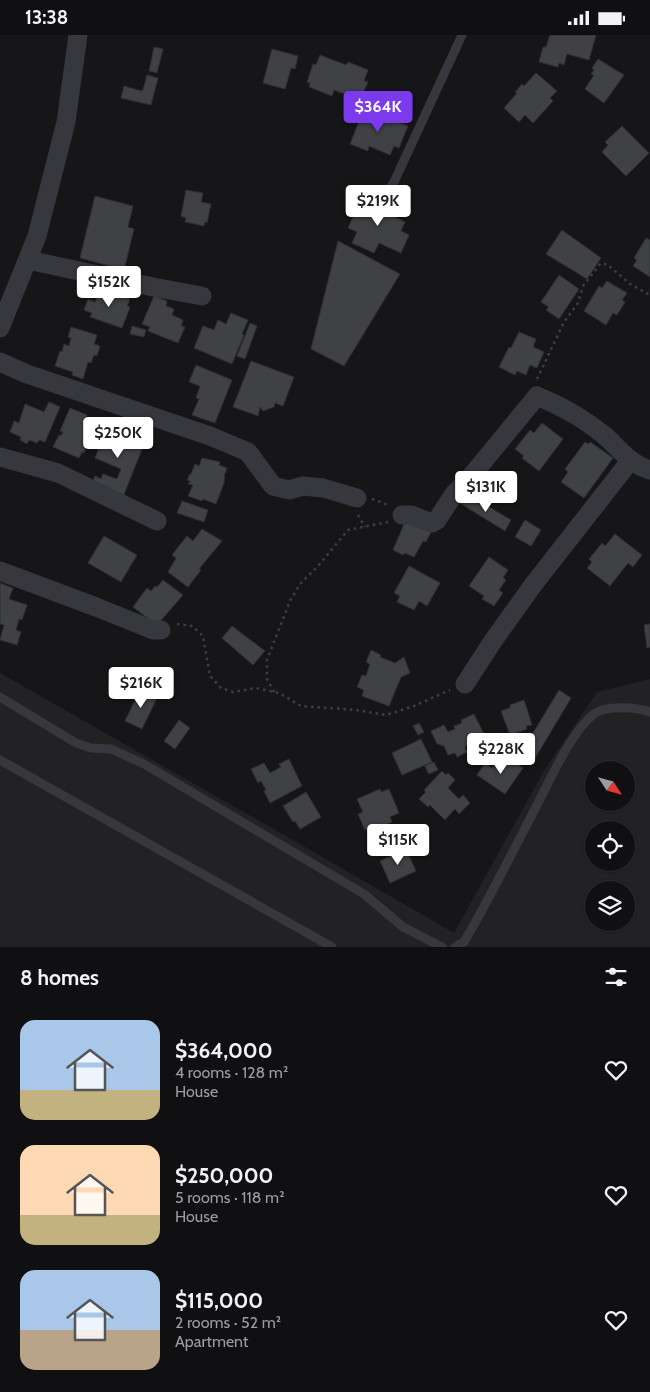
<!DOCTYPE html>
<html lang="en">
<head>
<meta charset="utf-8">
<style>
  :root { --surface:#101012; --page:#19191b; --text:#f1f3f6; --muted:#9c9d9f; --line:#303032; --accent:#7c3aed }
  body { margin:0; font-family:Cabin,sans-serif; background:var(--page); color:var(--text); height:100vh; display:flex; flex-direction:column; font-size:19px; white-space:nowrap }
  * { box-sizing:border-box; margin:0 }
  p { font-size:16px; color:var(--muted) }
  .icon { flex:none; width:28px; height:28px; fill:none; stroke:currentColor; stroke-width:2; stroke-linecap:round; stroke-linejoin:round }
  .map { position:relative; height:912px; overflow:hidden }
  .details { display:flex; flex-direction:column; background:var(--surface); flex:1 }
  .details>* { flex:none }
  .needle { width:32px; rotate:126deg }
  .fabs { position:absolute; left:585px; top:726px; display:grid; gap:10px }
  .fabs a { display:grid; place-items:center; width:50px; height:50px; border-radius:50%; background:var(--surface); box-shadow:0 1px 4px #0004,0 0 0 1px var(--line); font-size:25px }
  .price { position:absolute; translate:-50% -42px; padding:0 11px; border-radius:5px; background:#fff; color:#222; font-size:16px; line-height:32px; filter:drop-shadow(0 1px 2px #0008) }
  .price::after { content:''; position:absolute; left:50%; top:30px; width:15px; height:11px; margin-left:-8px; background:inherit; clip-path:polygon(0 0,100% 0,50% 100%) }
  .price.on { background:var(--accent); color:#fff }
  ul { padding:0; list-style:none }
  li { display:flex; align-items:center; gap:15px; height:125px; padding:0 20px }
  li span { display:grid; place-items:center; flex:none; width:140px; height:100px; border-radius:15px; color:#555 }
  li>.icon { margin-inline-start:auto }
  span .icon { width:60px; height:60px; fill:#fffc; stroke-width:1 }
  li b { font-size:21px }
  h2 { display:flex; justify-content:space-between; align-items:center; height:60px; padding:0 20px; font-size:21px }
  .status { display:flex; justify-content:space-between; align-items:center; height:35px; padding:0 25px; background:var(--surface); direction:ltr }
  .status svg { height:14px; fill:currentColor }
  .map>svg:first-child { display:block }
  .built { fill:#222225; fill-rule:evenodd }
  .building { fill:#404145; stroke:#303034 }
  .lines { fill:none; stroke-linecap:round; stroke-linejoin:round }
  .path { stroke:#3d3f44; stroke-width:2.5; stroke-dasharray:2.5 4; stroke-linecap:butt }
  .service { stroke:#37383d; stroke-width:9 }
  .minor { stroke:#37383d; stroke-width:19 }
</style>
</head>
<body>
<div class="status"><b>13:38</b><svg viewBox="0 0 49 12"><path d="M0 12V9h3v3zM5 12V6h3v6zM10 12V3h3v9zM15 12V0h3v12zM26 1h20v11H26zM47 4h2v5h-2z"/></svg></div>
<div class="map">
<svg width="650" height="912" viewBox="0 0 650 912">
  <rect width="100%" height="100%" fill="#161618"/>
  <path class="built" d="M0,638L279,797L454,898L545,734L597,657L650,644V912H0ZM594,735H626V768H594ZM594,795H626V828H594ZM594,855H626V888H594Z"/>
  <path class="building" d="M550,0H596L589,25L567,19L564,30L559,28L558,32L539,27L543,12H546Z
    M154,12L163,14L157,38L149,36Z
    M272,14L298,21L295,34L291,33L285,54L263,48Z
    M320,20L346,30L348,27L368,35L364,46L368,47L360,65L334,55L332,61L309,52L310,48L307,47L313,29L316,30Z
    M598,24L624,40L604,68L585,54L594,40L591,39L594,35L592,33Z
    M536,38L557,56L550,63L553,66L533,88L525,80L519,87L504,73L517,58L515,57L522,49L524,51Z
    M147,40L158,43L151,70L121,63L124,51L141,56L143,55Z
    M364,74L382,81L381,83L392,88L394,85L408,91L399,113L394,111L390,120L369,111L368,116L350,109Z
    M622,91L649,118L626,141L602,117L608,110L605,107Z
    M186,155L203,158L201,167L211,169L207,188L205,187L204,191L185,187L186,183L181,181Z
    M95,161L133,171L128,192L134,194L123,239L109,235L110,231L80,223Z
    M373,163L399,175L395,182L405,187L401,196L409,200L401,218L379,208L374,218L352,208L357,197L348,193L361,165L370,169Z
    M562,195L601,223L587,244L546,219Z
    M646,203L650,205V242L633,231L637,225L634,223Z
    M338,206L400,239L344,331L311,314Z
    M559,240L579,254L559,284L546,275L549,272L541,267Z
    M607,246L627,258L622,265L625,267L617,280L613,278L606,290L584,276L599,251L602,253Z
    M101,252L112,256L111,260L120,263L121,261L130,264L127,271L130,272L122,293L90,282L92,278L84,275L88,264L95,267Z
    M154,261L167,266L166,271L174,274L172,280L183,285L181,291L185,292L178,308L148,296L150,292L142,289Z
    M231,278L248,285L242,299L244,300L232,329L194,313L203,291L214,295L218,285L226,289Z
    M250,288L257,291L245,324L237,321Z
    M132,291L146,295L144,302L130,299Z
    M71,292L97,300L94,309L100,311L97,321L94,320L91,328L88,327L83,344L72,340L73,337L55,331L60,316L62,317L64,309L69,311L71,303L68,302Z
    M519,297L536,304L533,312L544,317L537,333L530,330L526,340L517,336L515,340L499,332L509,312L511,313Z
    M251,326L294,342L283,371L275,368L274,372L263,376L260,372L258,381L233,372Z
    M196,330L232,345L215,388L192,380L199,364L196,363L200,351L189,347Z
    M49,367L60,372L45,407L39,405L37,408L29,405L27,409L20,405L21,402L10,397L14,386L19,388L25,369L44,377Z
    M70,373L87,380L86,383L97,387L84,418L82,417L79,423L53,412L59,400L61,401L63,397L60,396Z
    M542,388L563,404L539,436L522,423L524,421L515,414L530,395L534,398Z
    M109,389L123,395L121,400L131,404L133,399L146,404L123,462L92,450L95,441L101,444L103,439L117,444L121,434L95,423Z
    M585,407L588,409L590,407L613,423L584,463L561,447L568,437L565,434Z
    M202,423L220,427L219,430L227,433L224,441L225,442L224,448L216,469L203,464L202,466L188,461L193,450L188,449L190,446L187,445L190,439H191L195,429L199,431Z
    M463,459L484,472L486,470L511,485L505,496L458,467Z
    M182,466L208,475L204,487L177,478Z
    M408,480L433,493L426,507L423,506L414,522L405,518L403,520L393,515Z
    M525,485L541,495L531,511L515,502Z
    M202,494L222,506L199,534L201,535L188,552L168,537L176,523L172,520L187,501L193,506Z
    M615,499L642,520L633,532L628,528L610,551L587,533L592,527L589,524L602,508L605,511Z
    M104,501L137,520L121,547L88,528Z
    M489,522L508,535L503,543L506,545L499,555L503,558L494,571L482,564L484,561L469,551Z
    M409,531L440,548L427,571L419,566L414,575L397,567L400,561L394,558Z
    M163,545L183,560L157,590L133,572L147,553L151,556L155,551L157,552Z
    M0,548L13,553L9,564L27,570L22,585L19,584L16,595L21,597L17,610L0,605L4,590L0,589Z
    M650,589V612L647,613L644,590Z
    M232,591L265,616L253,630L222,603Z
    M371,615L381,620L380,622L395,628L404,622L410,638L401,642L389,671L362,661L364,655L357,652L362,640L366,641L370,629L366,627Z
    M115,637L133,645L126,661L108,653Z
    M140,655L157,663L142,694L125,686Z
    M559,655L571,663L534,725L519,716L525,707L527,708Z
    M524,665L532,690L526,691L527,694L510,700L501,676L510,673V670Z
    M474,679L485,701L480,703V706L473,710L469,709L465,712L467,717L457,722L455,718L448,720L444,711L437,709L431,696L444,690L448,697L455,694L454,691L462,688L461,685Z
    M179,685L190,693L175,714L164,706Z
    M419,688L424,697L418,700L413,691Z
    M421,704L432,727L402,740L392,718Z
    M289,724L302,751L270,768L264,756L266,755L261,746L258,748L251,734L264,728L270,738L281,732L279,729Z
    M509,724L523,733L505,759L477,740L485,728L492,733L494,731L501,736Z
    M434,727L438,735L429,739L425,731Z
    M442,736L446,740L448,738L455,745L448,753L459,764L463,760L470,768L459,779L455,774L445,785L430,770L428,772L419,764L426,757L424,755Z
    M380,754L381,757L389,754L399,778L390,782L392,787L379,793L377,789L365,795L358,779L363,777L357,764Z
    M306,757L321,782L300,794L295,786L293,787L283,771Z
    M406,814L416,836L390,848L380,826Z"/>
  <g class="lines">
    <path class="path" d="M537,344L564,287L578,268L583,251L601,228L608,230L630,249L650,260
      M372,464L388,470
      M358,480L365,492
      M177,589L192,591L203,601L210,641L221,653L233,657L256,653L279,658L301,671L356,675L386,680L414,671L450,655
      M274,657L267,644V625L290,566L300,549L318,531L348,495L388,487"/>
    <path class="service" d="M386,159L394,147L462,0
      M0,662L76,708L91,713L111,714L144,729L364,859L403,892L442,912
      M0,725L332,912
      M455,912L464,907L475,888C497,848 518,807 539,766C552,741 572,696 594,679C606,670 637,672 650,677"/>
    <path class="minor" d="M28,225L153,252L202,261
      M0,293L37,201L66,87L78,0
      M0,327L27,339L210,401L248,417L273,451L289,455L303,451L323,453L357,463
      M0,422L58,438L157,486
      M402,480H411L432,488L437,485L454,459L468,445L537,361C563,372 581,382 604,400C619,413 629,429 650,435
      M0,536L96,572L153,595H161
      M465,649L493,606L533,550L630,426"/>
  </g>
</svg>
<div class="fabs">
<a><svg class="needle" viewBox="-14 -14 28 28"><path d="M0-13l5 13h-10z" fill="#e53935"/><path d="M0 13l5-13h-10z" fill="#9c9d9f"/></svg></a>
<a><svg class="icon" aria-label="locate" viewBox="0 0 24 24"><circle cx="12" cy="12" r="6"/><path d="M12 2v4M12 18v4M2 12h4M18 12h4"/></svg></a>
<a><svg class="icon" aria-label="layers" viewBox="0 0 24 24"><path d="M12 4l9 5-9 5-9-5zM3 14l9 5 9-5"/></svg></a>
</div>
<b class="price on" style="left:378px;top:98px">$364K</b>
<b class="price" style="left:378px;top:192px">$219K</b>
<b class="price" style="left:109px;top:273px">$152K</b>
<b class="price" style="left:118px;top:424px">$250K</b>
<b class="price" style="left:486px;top:478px">$131K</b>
<b class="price" style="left:141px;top:674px">$216K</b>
<b class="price" style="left:501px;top:740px">$228K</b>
<b class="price" style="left:398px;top:831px">$115K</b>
</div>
<section class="details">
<h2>8 homes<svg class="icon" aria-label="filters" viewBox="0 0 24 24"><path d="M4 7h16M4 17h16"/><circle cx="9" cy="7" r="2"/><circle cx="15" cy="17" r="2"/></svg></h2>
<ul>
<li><span style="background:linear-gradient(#a9c7e8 70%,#c2b280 0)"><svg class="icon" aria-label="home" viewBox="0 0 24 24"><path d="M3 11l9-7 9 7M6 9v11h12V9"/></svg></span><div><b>$364,000</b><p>4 rooms · 128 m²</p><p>House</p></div><svg class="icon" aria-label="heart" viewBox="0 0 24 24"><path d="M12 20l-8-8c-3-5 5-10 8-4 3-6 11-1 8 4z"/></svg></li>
<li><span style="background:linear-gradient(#ffd9b3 70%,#c2b280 0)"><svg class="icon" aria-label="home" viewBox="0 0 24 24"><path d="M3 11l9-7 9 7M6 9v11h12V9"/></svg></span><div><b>$250,000</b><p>5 rooms · 118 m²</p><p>House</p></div><svg class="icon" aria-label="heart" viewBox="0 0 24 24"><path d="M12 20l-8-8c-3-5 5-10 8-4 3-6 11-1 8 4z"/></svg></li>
<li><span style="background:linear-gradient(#a9c7e8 60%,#b9a48a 0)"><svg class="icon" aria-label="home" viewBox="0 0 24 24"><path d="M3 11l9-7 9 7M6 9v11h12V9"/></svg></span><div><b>$115,000</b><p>2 rooms · 52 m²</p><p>Apartment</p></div><svg class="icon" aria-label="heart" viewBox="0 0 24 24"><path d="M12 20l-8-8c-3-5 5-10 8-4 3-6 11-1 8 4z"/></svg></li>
</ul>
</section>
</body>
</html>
